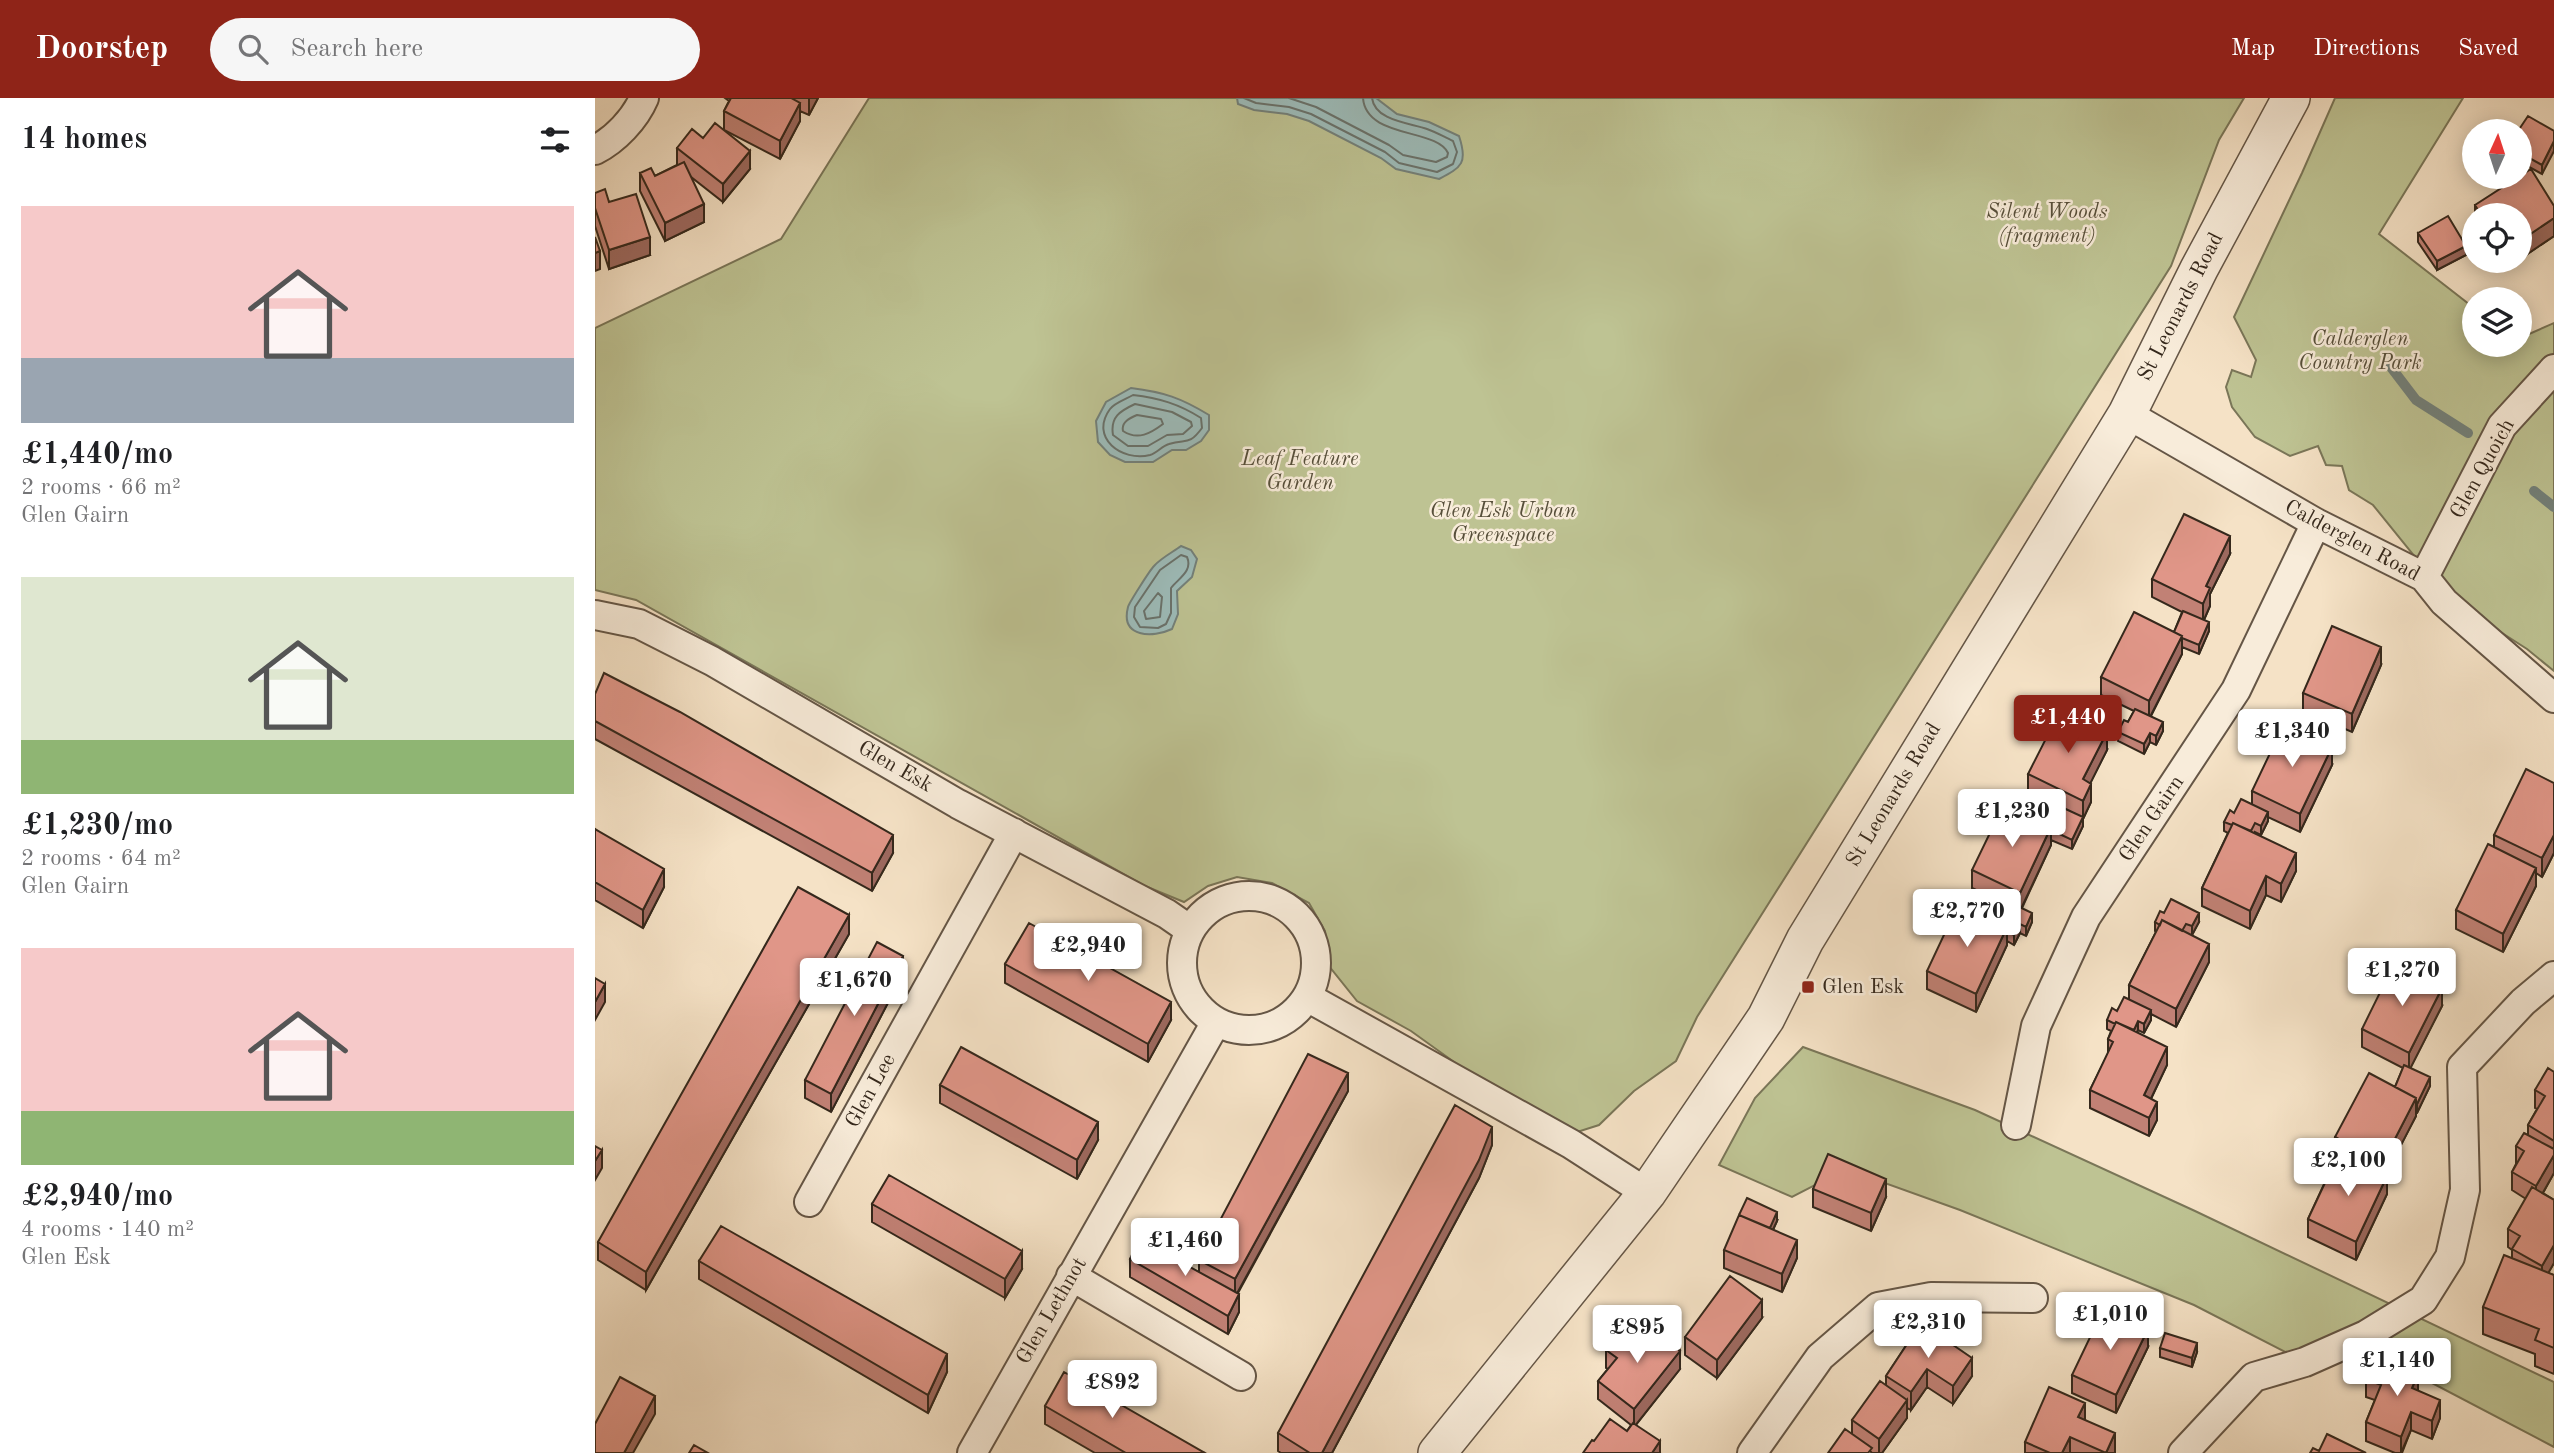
<!DOCTYPE html>
<html lang="en">
<head>
<meta charset="utf-8">
<style>
  :root { --surface:#fff; --page:#f6f6f6; --text:#202124; --muted:#757577; --accent:#8f2418 }
  body { margin:0; font-family:"Old Standard TT",serif; background:var(--page); color:var(--text); height:100vh; display:flex; flex-direction:column; font-size:26px; white-space:nowrap }
  * { box-sizing:border-box; margin:0 }
  p { font-size:23px; color:var(--muted) }
  .icon { flex:none; width:38px; height:38px; fill:none; stroke:currentColor; stroke-width:2; stroke-linecap:round; stroke-linejoin:round }
  .map { position:relative; flex:1; overflow:hidden }
  .side { display:flex; flex-direction:column; background:var(--surface); width:595px }
  .side>* { flex:none }
  .needle { width:46px; rotate:3deg }
  .tools { position:absolute; left:1867px; top:21px; display:grid; gap:14px }
  .tools a { display:grid; place-items:center; width:70px; height:70px; border-radius:50%; background:var(--surface); box-shadow:0 4px 18px #0003; font-size:35px }
  .price { position:absolute; translate:-50% -60px; padding:0 16px; border-radius:7px; background:#fff; color:#222; font-size:23px; line-height:46px; filter:drop-shadow(0 2px 4px #0008) }
  .price::after { content:''; position:absolute; left:50%; top:42px; width:21px; height:16px; margin-left:-10px; background:inherit; clip-path:polygon(0 0,100% 0,50% 100%) }
  .price.current { background:var(--accent); color:#fff }
  ul { padding:0; list-style:none }
  li { display:grid; align-content:center; gap:14px; height:371px; padding:0 21px }
  li span { display:grid; place-items:center; height:217px; border-radius:0px; color:#555 }
  li>.icon { margin-inline-start:auto }
  span .icon { width:126px; height:126px; fill:#fffc; stroke-width:1 }
  li b { font-size:30px }
  h2 { display:flex; justify-content:space-between; align-items:center; height:84px; padding:0 21px; font-size:30px }
  header { display:flex; align-items:center; gap:42px; box-sizing:border-box; height:98px; padding:0 35px; background:var(--accent); color:#fff }
  header strong { font-size:33px }
  nav { display:flex; gap:38px; margin-inline-start:auto; font-size:24px }
  .search { width:490px; height:63px; background:var(--page); display:flex; align-items:center; gap:18px; box-sizing:border-box; padding:0 24px; border-radius:38px; color:var(--muted); font-size:26px }
  main { display:flex; flex:1; min-height:0 }
  .map>svg:first-child { display:block }
  .green { fill:#bec393; stroke:#7a7658; stroke-width:2 }
  .water { fill:#9dbdbb; stroke:#73817b; stroke-width:2 }
  .lines { fill:none; stroke-linecap:round; stroke-linejoin:round }
  .shore { stroke:#69726c; stroke-width:2 }
  .stream { stroke:#73817b; stroke-width:10 }
  .minor-casing { stroke:#655646; stroke-width:32 }
  .tertiary-casing { stroke:#655646; stroke-width:40 }
  .minor { stroke:#f8ecda; stroke-width:28 }
  .tertiary { stroke:#f8ecda; stroke-width:37 }
  .wall { fill:#c18175; stroke:#35281c; stroke-width:2 }
  .shaded-wall { fill:#9d695f; stroke:#35281c; stroke-width:2 }
  .building { fill:#e09688; stroke:#35281c; stroke-width:2 }
  .poi-dot { fill:#8f2418; stroke:#f8ecda; stroke-width:2.5 }
  .labels { text-anchor:middle; dominant-baseline:central; stroke-width:5; stroke-linejoin:round; paint-order:stroke }
  .park-label { font-size:21px; font-style:italic; fill:#574f3a; stroke:#f8ecda }
  .street-label { font-size:21px; fill:#35281c; stroke:#f8ecda }
  .poi-label { font-size:21px; fill:#35281c; stroke:#f8ecda; text-anchor:start }
</style>
</head>
<body>
<header>
<strong>Doorstep</strong>
<div class="search"><svg class="icon" aria-label="search" viewBox="0 0 24 24"><circle cx="10" cy="10" r="6"/><path d="M15 15l6 6"/></svg>Search here</div>
<nav><a>Map</a><a>Directions</a><a>Saved</a></nav>
</header>
<main>
<section class="side">
<h2>14 homes<svg class="icon" aria-label="filters" viewBox="0 0 24 24"><path d="M4 7h16M4 17h16"/><circle cx="9" cy="7" r="2"/><circle cx="15" cy="17" r="2"/></svg></h2>
<ul>
<li><span style="background:linear-gradient(#f6c9c9 70%,#9aa5b1 0)"><svg class="icon" aria-label="home" viewBox="0 0 24 24"><path d="M3 11l9-7 9 7M6 9v11h12V9"/></svg></span><div><b>£1,440/mo</b><p>2 rooms · 66 m²</p><p>Glen Gairn</p></div></li>
<li><span style="background:linear-gradient(#dfe7d0 75%,#8fb573 0)"><svg class="icon" aria-label="home" viewBox="0 0 24 24"><path d="M3 11l9-7 9 7M6 9v11h12V9"/></svg></span><div><b>£1,230/mo</b><p>2 rooms · 64 m²</p><p>Glen Gairn</p></div></li>
<li><span style="background:linear-gradient(#f6c9c9 75%,#8fb573 0)"><svg class="icon" aria-label="home" viewBox="0 0 24 24"><path d="M3 11l9-7 9 7M6 9v11h12V9"/></svg></span><div><b>£2,940/mo</b><p>4 rooms · 140 m²</p><p>Glen Esk</p></div></li>
</ul>
</section>
<div class="map">
<svg width="1959" height="1355" viewBox="0 0 1959 1355">
  <rect width="100%" height="100%" fill="#f5e2c6"/>
  <filter id="stains"><feTurbulence type="fractalNoise" baseFrequency=".00286" numOctaves="4"/><feColorMatrix values="0 0 0 0 .2 0 0 0 0 .09 0 0 0 0 .02 0 0 0 .5 -.17"/></filter>
  <radialGradient id="worn" r=".72"><stop offset=".6" stop-color="#630" stop-opacity="0"/><stop offset="1" stop-color="#630" stop-opacity=".3"/></radialGradient>
  <path class="green" d="M274,0H1649L1624,42L1576,168L1102,919L1081,963L1039,993L1004,1027L976,1036L873,974L816,933L762,903L734,868L730,833L714,805L677,785L642,779L613,788L589,804L550,788L41,502L0,492V230L186,141Z
    M1740,0H1868L1784,136L1879,210L1880,247H1925V240L1959,225V573L1932,551L1854,501L1778,407L1754,392L1747,368L1731,367L1723,348L1695,358L1660,339L1637,309L1631,289L1637,272L1656,279L1661,262L1639,219L1707,75Z
    M1208,949L1380,1012L1600,1113L1959,1284V1349L1818,1275L1759,1253L1710,1264L1599,1207L1365,1112L1251,1071L1197,1099L1124,1067L1160,1000Z"/>
  <path class="water" d="M642,0H781L802,16L834,24L864,38C873,65 867,69 844,81L801,71L786,60L714,23L692,16L659,12L643,6Z
    M536,290C569,294 586,300 614,317V332L606,343L591,352H577L558,364H530L515,357L503,344L501,323L511,304Z
    M586,448L596,452L602,461L597,479L582,493L583,516L577,531C558,540 525,540 533,509C534,505 555,472 559,468C566,460 578,454 586,448Z"/>
  <g class="lines">
    <path class="shore" d="M649,0L661,5L694,9L716,16L790,54L804,65L842,74L858,66L862,54L858,43C849,39 841,34 832,31C815,25 780,23 777,0
      M694,0L721,9L794,47L808,57L841,64L852,59L853,55C842,30 771,41 768,0
      M538,297C564,300 584,306 606,320L607,330C593,349 591,340 574,346C567,348 562,355 555,357C527,364 494,340 515,311C519,305 531,301 538,297Z
      M540,306L577,314L596,324L597,328L588,336L572,337L553,348H533L518,337C515,319 525,313 540,306Z
      M542,317L566,321L568,326C556,335 543,343 528,333C526,324 535,320 542,317Z
      M586,457L592,459C598,473 584,480 576,490V515L571,526L563,530L545,529L539,519L540,509L565,472Z
      M563,495L567,499L565,519L551,521L549,513Z"/>
    <path class="stream" d="M1792,264L1821,302L1873,335
      M1939,393L1959,409"/>
    <g class="minor-casing">
      <path id="minor" d="M0,52C20,42 40,21 49,0
        M1532,316L1721,425L1829,479L1849,504L1959,600
        M1829,479L1907,328L1959,271
        M0,517L44,526L117,563L363,706L572,816L595,832
        M587 865a67 67 0 1 1 134 0a67 67 0 1 1-134 0Z
        M712,899L976,1046L1052,1095
        M1421,1027L1441,928L1491,819L1641,592L1721,425
        M214,1104L419,735
        M476,1178L646,1278
        M377,1355L621,924
        M1157,1355L1225,1259L1283,1209L1336,1199L1438,1200
        M1588,1355L1659,1279L1710,1264L1771,1237L1828,1202L1855,1159L1870,1092L1867,969L1928,904L1959,878"/>
    </g>
    <g class="tertiary-casing">
      <path id="tertiary" d="M842,1355L1052,1095L1171,920L1210,842L1532,316L1604,171L1696,0"/>
    </g>
    <use href="#minor" class="minor"/>
    <use href="#tertiary" class="tertiary"/>
  </g>
  <path class="wall" d="M130,0H223L214,17L205,13V23L185,61L129,32V13L134,3Z
    M1925,33H1959L1947,76L1925,64Z
    M108,40L155,71L128,104L96,79L109,124L70,143L45,93V75L60,78L82,67V50Z
    M0,95L14,104L55,157L14,171L0,128Z
    M1880,107L1959,108V138L1925,161V117H1880Z
    M1823,135L1871,157L1842,172L1823,144Z
    M1904,163H1922L1909,171Z
    M1635,456L1615,496V508L1609,522L1614,533L1604,556L1587,549V556L1556,618L1568,633L1561,647L1555,644L1549,656L1523,643V634L1533,624L1539,613L1506,597V579L1579,534L1587,514L1557,499V481Z
    M1786,567L1757,634L1708,613V595Z
    M0,596L298,755L277,793L0,641Z
    M1512,652L1495,685L1496,704L1488,721V728L1477,751L1456,742V747L1427,810L1437,824L1431,838L1425,835L1419,847L1412,843V847L1381,914L1332,891V873L1395,821L1403,816L1408,805L1377,790V772L1452,727L1461,708L1433,694V676Z
    M1737,667L1705,734L1673,719V723L1666,737L1660,734V735L1701,773L1686,804L1671,797L1655,831L1607,808V790L1633,735L1629,733V724L1639,715L1657,706V693Z
    M1959,685V755L1947,779L1941,775V788L1908,854L1861,831V812L1899,749V737Z
    M0,731L69,789L48,830L0,802Z
    M1569,815L1604,824L1597,837L1614,864L1581,929L1556,916V922L1549,935L1543,932L1542,934L1572,967L1556,1001L1562,1022L1554,1038L1495,1010V992L1513,956V941L1516,933L1512,931V922L1534,901V887L1561,834L1560,833V824Z
    M254,836L51,1192L3,1162V1144Z
    M410,866L576,922L553,964L410,885Z
    M308,876L236,1014L210,1000V982Z
    M1847,908L1815,970L1835,988L1822,1015H1821V1018L1790,1077L1792,1096L1761,1162L1713,1139V1121L1742,1058L1740,1057V1039L1800,989L1808,970L1767,949V931Z
    M1959,974V1075L1948,1095L1959,1102V1165L1953,1175L1959,1177V1276L1940,1268V1256L1888,1236V1209L1917,1160V1152L1913,1149V1131L1931,1101L1917,1092V1074L1921,1066V1048L1933,1037V1027L1942,1011L1940,1010V992Z
    M345,987L503,1042L482,1081L345,1005Z
    M753,993L643,1195L644,1214L633,1236L535,1179V1161L604,1174V1162Z
    M897,1047L884,1080L737,1355H686L683,1353V1335Z
    M1218,1091L1291,1099L1276,1133L1218,1109Z
    M277,1106L427,1171L410,1200L277,1124Z
    M1182,1123L1178,1132L1202,1160L1187,1194L1129,1170V1152Z
    M104,1163L352,1274L333,1315L104,1181Z
    M1167,1220L1122,1280L1090,1257V1239Z
    M1326,1225L1377,1278L1358,1306L1332,1289L1316,1312L1312,1310V1320L1287,1355H1277L1257,1336V1322L1291,1287V1278Z
    M1043,1244L1085,1271L1041,1327L1065,1355L999,1343L1032,1333L1036,1327L1003,1301V1283L1013,1271L1011,1270V1252Z
    M1553,1249L1521,1315L1477,1295V1277Z
    M1565,1250L1602,1254L1597,1269L1565,1259Z
    M1771,1281L1823,1293L1845,1320L1837,1341L1816,1332L1807,1355H1800L1771,1343V1324L1780,1302L1771,1299Z
    M450,1308L610,1355H500L450,1326Z
    M1490,1322L1520,1353V1355H1430V1344Z"/>
  <path class="shaded-wall" d="M214,0H223L214,17Z
    M205,5V23L185,61V43Z
    M1959,43V53L1947,76V67Z
    M155,53V71L128,104V86Z
    M109,106V124L70,143V125Z
    M1959,120V138L1925,161V143Z
    M55,139V157L14,171V152Z
    M1871,148V157L1842,172V163Z
    M5,153V171L0,173V155Z
    M1909,163H1922L1909,171Z
    M1635,438V456L1615,496V508L1608,524V506L1611,488Z
    M1614,524V533L1604,556V547Z
    M1587,538V556L1554,621V603Z
    M1786,549V567L1757,634V616Z
    M1568,624V633L1561,647V638Z
    M1512,634V652L1488,700V681Z
    M1555,635V644L1549,656V646Z
    M1737,649V667L1705,734V716Z
    M1496,686V704L1488,721V703Z
    M1673,714V723L1666,737V728Z
    M1488,719V728L1477,751V742Z
    M1456,729V747L1425,813V795Z
    M298,737V755L277,793V775Z
    M1959,737V755L1947,779V760Z
    M1701,755V773L1686,804V786Z
    M1941,770V788L1908,854V836Z
    M69,771V789L48,830V812Z
    M1671,778V797L1655,831V813Z
    M1437,815V824L1431,838V829Z
    M1604,815V824L1597,837V828Z
    M254,817V836L51,1192V1174Z
    M1425,826V835L1419,847V837Z
    M1412,829V847L1381,914V896Z
    M1614,846V864L1581,929V911Z
    M308,858V876L236,1014V996Z
    M10,886V904L0,922V904Z
    M1847,890V908L1814,973V955Z
    M576,904V922L553,964V946Z
    M1556,912V922L1549,935V926Z
    M1543,923V932L1538,944V934Z
    M1572,949V967L1549,1015V997Z
    M753,975V993L640,1199V1181Z
    M1835,979V988L1822,1015V1006Z
    M1821,1000V1018L1788,1082V1064Z
    M1562,1004V1022L1554,1038V1020Z
    M503,1024V1042L482,1081V1062Z
    M897,1029V1047L884,1080L737,1355H727Z
    M7,1052V1070L0,1082V1063Z
    M1959,1057V1075L1941,1107V1088Z
    M1792,1078V1096L1761,1162V1144Z
    M1291,1081V1099L1276,1133V1115Z
    M1182,1114V1123L1173,1142V1133Z
    M1202,1142V1160L1187,1194V1176Z
    M1959,1147V1165L1947,1186V1168Z
    M427,1153V1171L410,1200V1181Z
    M644,1196V1214L633,1236V1218Z
    M1167,1202V1220L1122,1280V1262Z
    M1553,1231V1249L1521,1315V1297Z
    M1602,1245V1254L1597,1269V1260Z
    M1085,1253V1271L1039,1329V1311Z
    M352,1256V1274L333,1315V1297Z
    M1377,1260V1278L1358,1306V1288Z
    M1332,1271V1289L1316,1312V1294Z
    M1823,1276V1294L1817,1290Z
    M60,1298V1316L38,1355H29Z
    M1312,1302V1320L1287,1355H1284V1341Z
    M1845,1302V1320L1837,1341V1323Z
    M1490,1305V1323L1483,1319Z
    M1816,1314V1332L1806,1355V1339Z
    M1520,1335V1355H1511Z
    M1475,1339V1355H1467Z
    M1065,1343V1355H1057Z"/>
  <path class="building" d="M136,0H196L205,5L185,43L129,13Z
    M1933,18L1959,33V43L1947,67L1925,55V33H1923Z
    M120,25L155,53L128,86L82,50L97,31L108,40Z
    M89,64L109,106L70,125L45,75L56,70L60,78Z
    M1936,71L1959,108V120L1925,143V117H1886L1880,107Z
    M10,91L14,104L41,96L55,139L14,152L0,110V95Z
    M1853,118L1871,148L1842,163L1823,135Z
    M0,139L5,153L0,155Z
    M1589,416L1635,438L1611,488L1615,490L1608,506L1557,481Z
    M1588,513L1614,524L1604,547L1587,540V538L1579,534Z
    M1539,514L1587,538L1554,603L1506,579Z
    M1737,528L1786,549L1757,616L1708,595Z
    M9,575L85,614L298,737L277,775L0,623V596Z
    M1466,611L1512,634L1488,681L1496,686L1488,703L1433,676Z
    M1540,611L1568,624L1561,638L1555,635L1549,646L1523,634L1529,622L1533,624Z
    M1689,626L1737,649L1705,716L1657,693Z
    M1931,671L1959,685V737L1947,760L1899,737Z
    M1646,701L1673,714L1666,728L1660,725L1656,733L1638,725L1637,727L1629,724L1635,712L1639,715Z
    M1409,706L1456,729L1425,795L1377,772Z
    M1462,707L1488,719L1477,742L1456,732V729L1452,727Z
    M1638,725L1701,755L1686,786L1671,778L1655,813L1607,790Z
    M0,731L69,771L48,812L0,784Z
    M1893,746L1941,770L1908,836L1861,812Z
    M203,789L254,817L51,1174L3,1144Z
    M1576,801L1604,815L1597,828L1591,826L1587,833L1567,822L1565,827L1560,824L1565,813L1569,815Z
    M1410,802L1437,815L1431,829L1425,826L1419,837L1412,834V829L1395,821L1399,813L1403,816Z
    M1363,807L1412,829L1381,896L1332,873Z
    M1567,822L1614,846L1581,911L1534,887Z
    M434,825L576,904L553,946L410,866Z
    M282,844L308,858L236,996L210,982Z
    M1799,866L1847,890L1814,955L1767,931Z
    M0,880L10,886L0,904Z
    M1529,899L1556,912L1549,926L1543,923L1539,932L1521,924L1520,926L1512,922L1517,910L1522,913Z
    M1521,924L1572,949L1549,997L1562,1004L1554,1020L1495,992L1518,944L1513,941Z
    M366,949L503,1024L482,1062L345,987Z
    M713,956L753,975L640,1181L604,1162Z
    M1809,967L1835,979L1822,1006L1821,1005V1000L1800,989Z
    M1953,970L1959,974V1043L1933,1027L1950,998L1940,992Z
    M1774,975L1821,1000L1788,1064L1740,1039Z
    M860,1007L897,1029L884,1062L727,1355H715L683,1335Z
    M1929,1035L1959,1051V1057L1941,1088L1917,1074L1929,1053L1921,1048Z
    M0,1048L7,1052L0,1063Z
    M1744,1055L1792,1078L1761,1144L1713,1121Z
    M1233,1056L1291,1081L1276,1115L1218,1091Z
    M294,1077L427,1153L410,1181L277,1106Z
    M1937,1089L1959,1102V1147L1947,1168L1917,1151L1925,1138L1913,1131Z
    M1152,1100L1182,1114L1175,1130L1144,1117Z
    M1144,1117L1202,1142L1187,1176L1129,1152Z
    M126,1128L352,1256L333,1297L104,1163Z
    M544,1141L644,1196L633,1218L535,1161Z
    M1909,1157L1959,1177V1250L1940,1242L1944,1231L1888,1209Z
    M1135,1178L1167,1202L1122,1262L1090,1239Z
    M1509,1210L1553,1231L1521,1297L1477,1277Z
    M1326,1225L1377,1260L1358,1288L1332,1271L1316,1294L1291,1278Z
    M1055,1229L1085,1253L1039,1311L1003,1283L1022,1260L1011,1252L1027,1231L1043,1244Z
    M1570,1235L1602,1245L1597,1260L1565,1250Z
    M1780,1259L1823,1276L1817,1290L1845,1302L1837,1323L1816,1314L1806,1339L1771,1324L1786,1287L1771,1281Z
    M469,1274L610,1355H531L450,1308Z
    M25,1279L60,1298L29,1355H0V1326Z
    M1285,1283L1312,1302L1284,1341L1257,1322Z
    M1454,1289L1490,1305L1483,1319L1520,1335L1511,1355L1475,1339L1467,1355H1455L1430,1344Z
    M1015,1321L1032,1333L1038,1325L1065,1343L1057,1355H988L997,1342L999,1343Z
    M1250,1331L1277,1350L1273,1355H1233Z
    M1732,1336L1771,1355H1715L1718,1350L1724,1353Z
    M99,1347L113,1355H94Z"/>
  <rect class="poi-dot" x="1206" y="882" width="14" height="14" rx="3.5"/>
  <g class="labels">
    <g class="park-label">
      <text x="1452" y="114">Silent Woods<tspan x="1452" dy="24">(fragment)</tspan></text>
      <text x="1765" y="241">Calderglen<tspan x="1765" dy="24">Country Park</tspan></text>
      <text x="705" y="361">Leaf Feature<tspan x="705" dy="24">Garden</tspan></text>
      <text x="908" y="413">Glen Esk Urban<tspan x="908" dy="24">Greenspace</tspan></text>
    </g>
    <g class="street-label">
      <text transform="translate(1586 209) rotate(-63)">St Leonards Road</text>
      <text transform="translate(1888 371) rotate(-61)">Glen Quoich</text>
      <text transform="translate(1757 443) rotate(28)">Calderglen Road</text>
      <text transform="translate(300 669) rotate(30)">Glen Esk</text>
      <text transform="translate(1299 697) rotate(-59)">St Leonards Road</text>
      <text transform="translate(1557 721) rotate(-56)">Glen Gairn</text>
      <text transform="translate(276 993) rotate(-61)">Glen Lee</text>
      <text transform="translate(457 1213) rotate(-60)">Glen Lethnot</text>
    </g>
    <g class="poi-label">
      <text x="1227" y="889">Glen Esk</text>
    </g>
  </g>
  <rect width="100%" height="100%" filter="url(#stains)"/>
  <rect width="100%" height="100%" fill="url(#worn)"/>
</svg>
<div class="tools">
<a><svg class="needle" viewBox="-14 -14 28 28"><path d="M0-13l5 13h-10z" fill="#e53935"/><path d="M0 13l5-13h-10z" fill="#757577"/></svg></a>
<a><svg class="icon" aria-label="locate" viewBox="0 0 24 24"><circle cx="12" cy="12" r="6"/><path d="M12 2v4M12 18v4M2 12h4M18 12h4"/></svg></a>
<a><svg class="icon" aria-label="layers" viewBox="0 0 24 24"><path d="M12 4l9 5-9 5-9-5zM3 14l9 5 9-5"/></svg></a>
</div>
<b class="price current" style="left:1473px;top:657px">£1,440</b>
<b class="price" style="left:1697px;top:671px">£1,340</b>
<b class="price" style="left:1417px;top:751px">£1,230</b>
<b class="price" style="left:1372px;top:851px">£2,770</b>
<b class="price" style="left:493px;top:885px">£2,940</b>
<b class="price" style="left:1807px;top:910px">£1,270</b>
<b class="price" style="left:259px;top:920px">£1,670</b>
<b class="price" style="left:1753px;top:1100px">£2,100</b>
<b class="price" style="left:590px;top:1180px">£1,460</b>
<b class="price" style="left:1515px;top:1254px">£1,010</b>
<b class="price" style="left:1333px;top:1262px">£2,310</b>
<b class="price" style="left:1042px;top:1267px">£895</b>
<b class="price" style="left:1802px;top:1300px">£1,140</b>
<b class="price" style="left:517px;top:1322px">£892</b>
</div>
</main>
</body>
</html>
